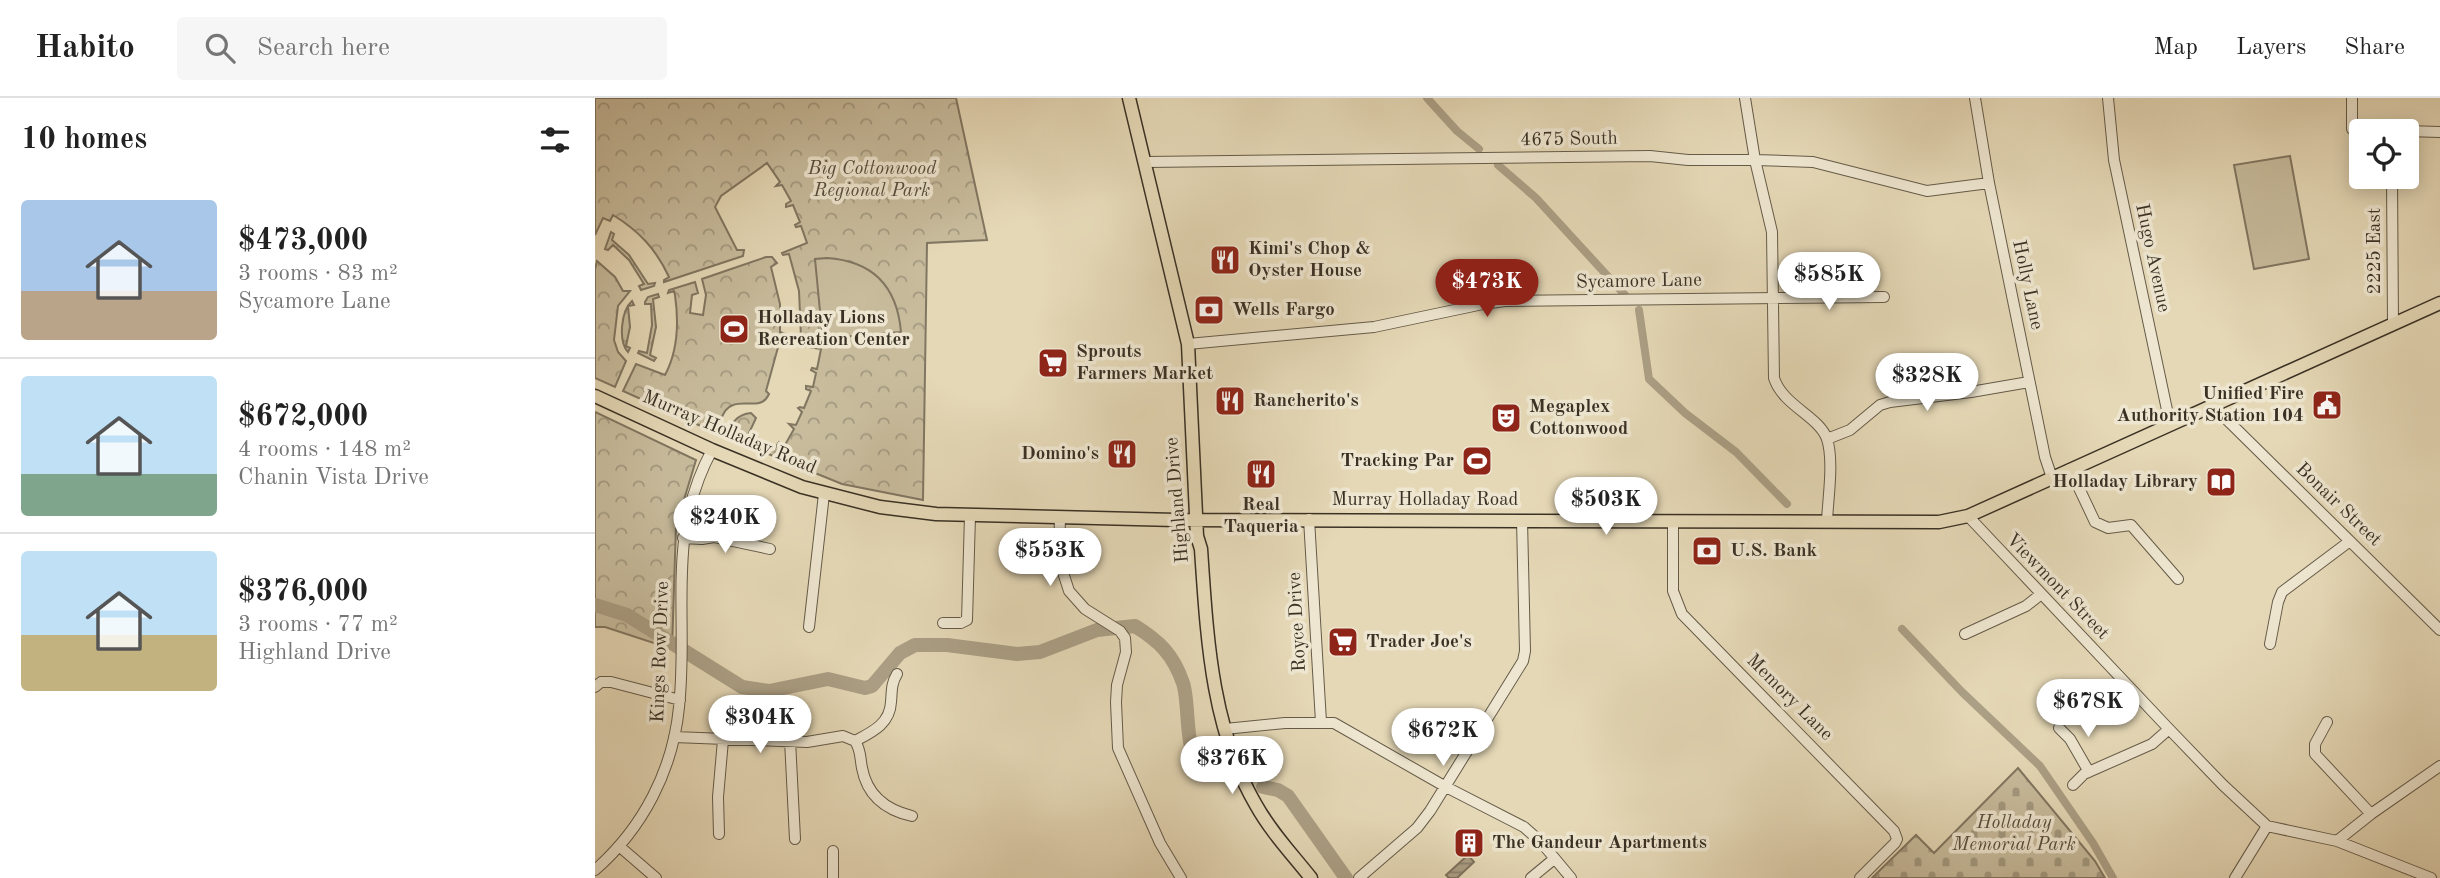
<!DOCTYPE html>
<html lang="en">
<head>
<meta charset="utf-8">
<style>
  :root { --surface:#fff; --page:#f6f6f6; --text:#222; --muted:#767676; --line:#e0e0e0; --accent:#8f2418 }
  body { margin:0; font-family:"Old Standard TT",serif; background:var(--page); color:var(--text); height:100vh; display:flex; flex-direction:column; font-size:26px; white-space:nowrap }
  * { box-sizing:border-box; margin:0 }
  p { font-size:23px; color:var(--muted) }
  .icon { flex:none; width:38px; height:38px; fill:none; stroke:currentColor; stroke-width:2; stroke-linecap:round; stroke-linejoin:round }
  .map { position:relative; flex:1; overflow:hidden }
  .side { display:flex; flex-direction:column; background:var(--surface); width:595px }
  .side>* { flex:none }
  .controls { position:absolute; left:1754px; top:21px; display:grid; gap:14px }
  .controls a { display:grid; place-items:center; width:70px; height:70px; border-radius:7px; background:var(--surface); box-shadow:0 4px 18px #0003; font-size:35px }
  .price { position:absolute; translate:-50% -60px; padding:0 16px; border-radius:24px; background:#fff; color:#222; font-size:23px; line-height:46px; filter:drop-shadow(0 2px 4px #0008) }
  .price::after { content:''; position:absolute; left:50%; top:42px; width:21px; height:16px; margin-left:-10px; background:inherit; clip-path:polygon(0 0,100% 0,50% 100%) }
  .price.selected { background:var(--accent); color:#fff }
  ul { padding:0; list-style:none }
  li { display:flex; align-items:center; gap:21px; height:175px; padding:0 21px }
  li+li { border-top:2px solid var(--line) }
  li span { display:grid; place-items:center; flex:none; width:196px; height:140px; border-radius:7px; color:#555 }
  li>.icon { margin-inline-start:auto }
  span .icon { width:84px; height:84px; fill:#fffc; stroke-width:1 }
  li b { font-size:30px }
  h2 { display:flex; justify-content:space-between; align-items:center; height:84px; padding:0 21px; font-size:30px }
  header { display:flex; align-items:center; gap:42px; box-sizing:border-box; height:98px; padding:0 35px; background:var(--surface); border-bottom:2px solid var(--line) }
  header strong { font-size:33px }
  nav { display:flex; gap:38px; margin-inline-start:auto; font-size:24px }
  .search { width:490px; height:63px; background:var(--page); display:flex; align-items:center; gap:18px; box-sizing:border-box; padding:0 24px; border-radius:7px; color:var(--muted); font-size:26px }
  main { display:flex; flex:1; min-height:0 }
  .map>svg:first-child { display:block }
  .cemetery { fill:url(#cemetery-stones); stroke:#817661; stroke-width:2 }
  .park { fill:url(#park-crowns); stroke:#817661; stroke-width:2 }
  .garden { fill:#c8bc9d; stroke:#817661; stroke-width:2 }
  .water { fill:url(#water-rules); stroke:#7e735f; stroke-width:2 }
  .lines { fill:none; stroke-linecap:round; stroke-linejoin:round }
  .canal { stroke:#ab9f85; stroke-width:8 }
  .river { stroke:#ab9f85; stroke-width:14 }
  .minor-casing { stroke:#655b49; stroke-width:12 }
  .major-casing { stroke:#3a3125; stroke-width:15 }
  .minor { stroke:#eee6d0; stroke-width:10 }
  .major { stroke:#e5d8b6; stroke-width:12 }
  .labels { text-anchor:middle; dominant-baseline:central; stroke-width:7; stroke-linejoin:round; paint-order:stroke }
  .street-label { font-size:19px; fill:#3a3125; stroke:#eee6d0 }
  .park-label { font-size:19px; font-style:italic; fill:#564d3d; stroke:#eee6d0 }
  .poi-label { font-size:19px; font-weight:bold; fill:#3a3125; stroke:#eee6d0; text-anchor:start }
</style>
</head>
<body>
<header>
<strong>Habito</strong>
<div class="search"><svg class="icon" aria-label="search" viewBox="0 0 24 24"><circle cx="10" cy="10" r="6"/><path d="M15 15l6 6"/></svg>Search here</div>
<nav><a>Map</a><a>Layers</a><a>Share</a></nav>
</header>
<main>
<section class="side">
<h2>10 homes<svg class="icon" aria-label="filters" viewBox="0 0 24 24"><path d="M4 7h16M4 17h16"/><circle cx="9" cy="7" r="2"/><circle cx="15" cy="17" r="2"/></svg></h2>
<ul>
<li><span style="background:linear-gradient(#a9c7e8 65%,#b9a48a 0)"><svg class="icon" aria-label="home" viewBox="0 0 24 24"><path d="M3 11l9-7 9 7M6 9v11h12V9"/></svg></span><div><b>$473,000</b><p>3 rooms · 83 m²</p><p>Sycamore Lane</p></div></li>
<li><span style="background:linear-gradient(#bfe0f5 70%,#7fa58c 0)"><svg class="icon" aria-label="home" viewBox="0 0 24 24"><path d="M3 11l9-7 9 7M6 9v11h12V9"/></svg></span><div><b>$672,000</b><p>4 rooms · 148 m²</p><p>Chanin Vista Drive</p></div></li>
<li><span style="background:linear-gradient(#bfe0f5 60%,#c2b280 0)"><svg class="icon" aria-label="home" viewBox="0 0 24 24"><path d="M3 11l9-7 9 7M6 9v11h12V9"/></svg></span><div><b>$376,000</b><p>3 rooms · 77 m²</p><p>Highland Drive</p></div></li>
</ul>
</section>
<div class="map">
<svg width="1845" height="780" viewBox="0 0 1845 780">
  <defs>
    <pattern id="cemetery-stones" width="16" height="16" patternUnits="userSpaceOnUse" patternTransform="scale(1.75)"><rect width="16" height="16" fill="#c8bc9d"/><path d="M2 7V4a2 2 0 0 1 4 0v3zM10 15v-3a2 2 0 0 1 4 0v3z" fill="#a39980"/></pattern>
    <pattern id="park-crowns" width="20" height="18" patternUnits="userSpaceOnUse" patternTransform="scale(1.75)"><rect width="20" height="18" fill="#c8bc9d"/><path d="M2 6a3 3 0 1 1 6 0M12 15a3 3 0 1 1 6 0" fill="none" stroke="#a39980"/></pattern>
    <pattern id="water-rules" width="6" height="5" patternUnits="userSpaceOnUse" patternTransform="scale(1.75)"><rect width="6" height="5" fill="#ab9f85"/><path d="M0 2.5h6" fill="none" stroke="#8c826d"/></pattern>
  </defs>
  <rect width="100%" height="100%" fill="#e5d8b6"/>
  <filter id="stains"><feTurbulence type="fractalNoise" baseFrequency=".00286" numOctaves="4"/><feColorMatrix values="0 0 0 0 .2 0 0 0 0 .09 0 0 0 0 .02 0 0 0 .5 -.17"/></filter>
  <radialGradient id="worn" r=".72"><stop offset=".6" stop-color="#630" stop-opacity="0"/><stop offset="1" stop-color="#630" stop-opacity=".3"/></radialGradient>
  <path class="cemetery" d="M1423,670L1500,763L1510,780H1277L1321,737L1339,755Z"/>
  <path class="park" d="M0,0H361L392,142L332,145L328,402L247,386L134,340C133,326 143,316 156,315L161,320L154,335L180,350L184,344L190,347L199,331L194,326L201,327L207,314L203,310L205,309L209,310L216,293L211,291V288L218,289L221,275L216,272L217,270L222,271L226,251L205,248V243L199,242V239H206L204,193L194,156L188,157L187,155L212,145L206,128L201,129L200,127L205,124L198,107L191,109V106L196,103L187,87L181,88L185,84L172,65L126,98L120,109L142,152H149L148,158L69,184V182L74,179C61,151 44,133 18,117L15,123L8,120L0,137Z
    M16,134L19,136L17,142L34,157L53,186L60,185L59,188L46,192L44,188L49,186L34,162L18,147L13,152L10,151Z
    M171,159H177L182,165L176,169L185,206V234L191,236L190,241L185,242L171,293L174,296C167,312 151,302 138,307C126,311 127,327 117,333L28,293L41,266L70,277C83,253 84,225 80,197L79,193L73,195L74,192L100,184L103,195L97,197L95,215L108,217L111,197L107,181Z
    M2,163L20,179L28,193H35L23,208L19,242L23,254L31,263L20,289L0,280V171Z
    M63,196L64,199L58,201L61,229L55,257L61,260L59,263L43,255L44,253L52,255L57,227L56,206H50V204L53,199Z
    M37,203L39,207L33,208L35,229L31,248L35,250L33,254C23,243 26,213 37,203Z
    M0,314L101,362L81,428L77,551L10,529H0Z"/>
  <path class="garden" d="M1695,58L1714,161L1659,171L1639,67Z
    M232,160C278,163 302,188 306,234L234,240L227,234L220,161Z"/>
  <path class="water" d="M873,757L879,764L862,780H854L851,777Z"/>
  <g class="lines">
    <path class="canal" d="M832,0L862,33L884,51
      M903,67L941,100L1030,197
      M1044,212L1054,281L1090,315L1141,354L1192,406
      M1307,531L1367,594L1445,668L1498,745L1518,780"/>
    <path class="river" d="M0,507L32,517L147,589L174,593L233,581L270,590L277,588L305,555L320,547H352L422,556L445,554L502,532L540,528C564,543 578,556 588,585C595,605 589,656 606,668C611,673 619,673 626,675
      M668,689L683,692L693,698L751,780"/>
    <g class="minor-casing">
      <path id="minor" d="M1150,0L1160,62L1177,134L1179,280C1188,308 1224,318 1232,341C1239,363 1233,400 1232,423
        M1380,0L1394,85L1450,359L1457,380
        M1513,0L1519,62L1575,326
        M1757,0V31L1807,33
        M1811,33L1845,34
        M551,64L1055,58L1093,62H1160L1218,64L1332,93L1394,85
        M1797,79L1798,226
        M593,246L779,229L888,206L910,203L1289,199
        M1617,307L1845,532
        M1232,341L1255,332L1285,307L1295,304L1376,294L1434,284
        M1475,371L1500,424L1513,430L1536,427L1583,481
        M1373,418L1574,631L1628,687L1672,728L1742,743L1836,780
        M465,419L464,462L474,493L490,511L525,533L530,540L531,554L522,587L521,604L523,650L565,745L586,780
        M714,421L726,624
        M1078,423V493L1087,516L1299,733L1302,741L1300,745L1265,780
        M88,440L107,441L119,439L175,451
        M348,525H366L372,522L375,418
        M214,529L229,396
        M1370,536L1431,508L1445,497
        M1675,546L1683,504L1687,494L1755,443
        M0,589L6,584H16L85,602
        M1732,624L1720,646V656L1776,716
        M1464,630L1475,641L1494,674
        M630,631L690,625H739L851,689L929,729L946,744L976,780
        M79,639L212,644L248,638L260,643
        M195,642L200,741
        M260,643C266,652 265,660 267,670C272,697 291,712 317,718
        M260,643C277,634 295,626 296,604C297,593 296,586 302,576
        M1478,687L1489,676L1557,646L1574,631
        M124,736L123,699L128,642
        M1742,743L1776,716L1845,668
        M24,748L61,780
        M238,753V780
        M0,772C48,730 78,672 84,609C94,517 70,439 117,352
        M764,780L822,730L835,713L928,563L930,553L927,422
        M936,780L959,761
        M1640,780L1672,728"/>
    </g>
    <g class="major-casing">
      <path id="major" d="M534,0L593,246L602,438L606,451C612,538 616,630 661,707C676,734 697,756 716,780
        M0,298L117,352L207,389L285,409L341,416L581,422L1344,424L1373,418L1845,205"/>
    </g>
    <use href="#minor" class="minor"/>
    <use href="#major" class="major"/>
  </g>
  <defs>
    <g id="restaurant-square" transform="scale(1.575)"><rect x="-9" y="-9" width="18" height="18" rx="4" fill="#8f2418" stroke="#eee6d0"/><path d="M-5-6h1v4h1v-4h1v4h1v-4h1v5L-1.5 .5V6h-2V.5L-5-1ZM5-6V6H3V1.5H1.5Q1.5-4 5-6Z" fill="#fff"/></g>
    <g id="bank-square" transform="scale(1.575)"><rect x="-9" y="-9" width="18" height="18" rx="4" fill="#8f2418" stroke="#eee6d0"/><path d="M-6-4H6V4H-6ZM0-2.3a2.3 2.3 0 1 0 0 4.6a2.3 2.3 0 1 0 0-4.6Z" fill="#fff"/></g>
    <g id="stadium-square" transform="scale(1.575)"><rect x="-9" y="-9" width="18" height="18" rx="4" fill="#8f2418" stroke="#eee6d0"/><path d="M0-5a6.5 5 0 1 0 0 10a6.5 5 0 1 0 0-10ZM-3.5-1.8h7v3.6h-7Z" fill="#fff"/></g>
    <g id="supermarket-square" transform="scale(1.575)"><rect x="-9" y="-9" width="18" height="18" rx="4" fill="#8f2418" stroke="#eee6d0"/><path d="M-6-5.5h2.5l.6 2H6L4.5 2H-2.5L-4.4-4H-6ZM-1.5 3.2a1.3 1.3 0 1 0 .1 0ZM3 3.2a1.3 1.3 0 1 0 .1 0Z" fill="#fff"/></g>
    <g id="civic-square" transform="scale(1.575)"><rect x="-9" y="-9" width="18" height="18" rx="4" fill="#8f2418" stroke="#eee6d0"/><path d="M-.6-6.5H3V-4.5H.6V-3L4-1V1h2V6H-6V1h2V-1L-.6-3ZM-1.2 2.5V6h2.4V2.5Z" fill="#fff"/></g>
    <g id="theatre-square" transform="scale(1.575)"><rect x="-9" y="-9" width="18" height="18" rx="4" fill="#8f2418" stroke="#eee6d0"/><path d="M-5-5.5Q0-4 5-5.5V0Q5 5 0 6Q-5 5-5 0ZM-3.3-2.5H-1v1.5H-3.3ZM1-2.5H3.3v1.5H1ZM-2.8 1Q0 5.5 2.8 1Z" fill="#fff"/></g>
    <g id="library-square" transform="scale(1.575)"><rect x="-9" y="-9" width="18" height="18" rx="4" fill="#8f2418" stroke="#eee6d0"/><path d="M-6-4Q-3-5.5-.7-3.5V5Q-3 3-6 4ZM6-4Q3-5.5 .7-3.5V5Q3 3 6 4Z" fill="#fff"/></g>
    <g id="building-square" transform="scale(1.575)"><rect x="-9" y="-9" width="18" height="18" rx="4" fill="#8f2418" stroke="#eee6d0"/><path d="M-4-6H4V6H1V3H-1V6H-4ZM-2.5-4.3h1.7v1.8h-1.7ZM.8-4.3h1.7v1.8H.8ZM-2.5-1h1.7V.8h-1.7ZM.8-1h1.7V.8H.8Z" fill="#fff"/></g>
  </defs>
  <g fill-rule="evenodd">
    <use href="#restaurant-square" x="630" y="162"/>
    <use href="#bank-square" x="614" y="212"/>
    <use href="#stadium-square" x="139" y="231"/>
    <use href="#supermarket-square" x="458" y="265"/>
    <use href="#restaurant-square" x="635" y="303"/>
    <use href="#civic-square" x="1732" y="307"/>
    <use href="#theatre-square" x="911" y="320"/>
    <use href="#restaurant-square" x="527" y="356"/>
    <use href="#stadium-square" x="882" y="363"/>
    <use href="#restaurant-square" x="666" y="376"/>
    <use href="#library-square" x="1626" y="384"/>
    <use href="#bank-square" x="1112" y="453"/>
    <use href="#supermarket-square" x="748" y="544"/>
    <use href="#building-square" x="874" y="745"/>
  </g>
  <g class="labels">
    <g class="street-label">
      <text transform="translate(974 42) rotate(-1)">4675 South</text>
      <text transform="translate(1780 153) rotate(-90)">2225 East</text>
      <text transform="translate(1557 160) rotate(78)">Hugo Avenue</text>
      <text transform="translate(1044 184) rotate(-1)">Sycamore Lane</text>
      <text transform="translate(1432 187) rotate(78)">Holly Lane</text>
      <text transform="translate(134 335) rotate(23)">Murray Holladay Road</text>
      <text transform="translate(583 402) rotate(-95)">Highland Drive</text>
      <text x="830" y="402">Murray Holladay Road</text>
      <text transform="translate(1743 407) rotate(44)">Bonair Street</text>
      <text transform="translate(1462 489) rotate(46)">Viewmont Street</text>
      <text transform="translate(703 524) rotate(-93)">Royce Drive</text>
      <text transform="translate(66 554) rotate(-88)">Kings Row Drive</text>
      <text transform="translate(1194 600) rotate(45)">Memory Lane</text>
    </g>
    <g class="park-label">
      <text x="277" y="71">Big Cottonwood<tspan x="277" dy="22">Regional Park</tspan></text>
      <text x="1419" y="725">Holladay<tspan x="1419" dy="22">Memorial Park</tspan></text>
    </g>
    <g class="poi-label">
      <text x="653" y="151">Kimi's Chop &amp;<tspan x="653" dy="22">Oyster House</tspan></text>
      <text x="637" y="212">Wells Fargo</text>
      <text x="162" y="220">Holladay Lions<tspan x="162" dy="22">Recreation Center</tspan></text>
      <text x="481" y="254">Sprouts<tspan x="481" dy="22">Farmers Market</tspan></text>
      <text x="1709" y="296" text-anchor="end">Unified Fire<tspan x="1709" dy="22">Authority Station 104</tspan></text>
      <text x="658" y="303">Rancherito's</text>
      <text x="934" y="309">Megaplex<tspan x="934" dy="22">Cottonwood</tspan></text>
      <text x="504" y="356" text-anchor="end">Domino's</text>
      <text x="859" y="363" text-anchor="end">Tracking Par</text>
      <text x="1603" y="384" text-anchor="end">Holladay Library</text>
      <text x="666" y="407" text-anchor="middle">Real<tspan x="666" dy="22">Taqueria</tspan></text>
      <text x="1135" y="453">U.S. Bank</text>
      <text x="771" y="544">Trader Joe's</text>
      <text x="897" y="745">The Gandeur Apartments</text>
    </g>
  </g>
  <rect width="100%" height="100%" filter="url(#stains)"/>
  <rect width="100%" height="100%" fill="url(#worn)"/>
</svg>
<div class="controls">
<a><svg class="icon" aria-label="locate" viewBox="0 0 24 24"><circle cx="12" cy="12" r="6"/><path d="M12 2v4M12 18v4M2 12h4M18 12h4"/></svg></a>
</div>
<b class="price" style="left:1234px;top:214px">$585K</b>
<b class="price selected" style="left:892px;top:221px">$473K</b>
<b class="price" style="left:1332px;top:315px">$328K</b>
<b class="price" style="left:1011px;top:439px">$503K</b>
<b class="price" style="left:130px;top:457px">$240K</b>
<b class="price" style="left:455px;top:490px">$553K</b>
<b class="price" style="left:1493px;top:641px">$678K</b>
<b class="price" style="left:165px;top:657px">$304K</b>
<b class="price" style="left:848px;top:670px">$672K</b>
<b class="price" style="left:637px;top:698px">$376K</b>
</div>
</main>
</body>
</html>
